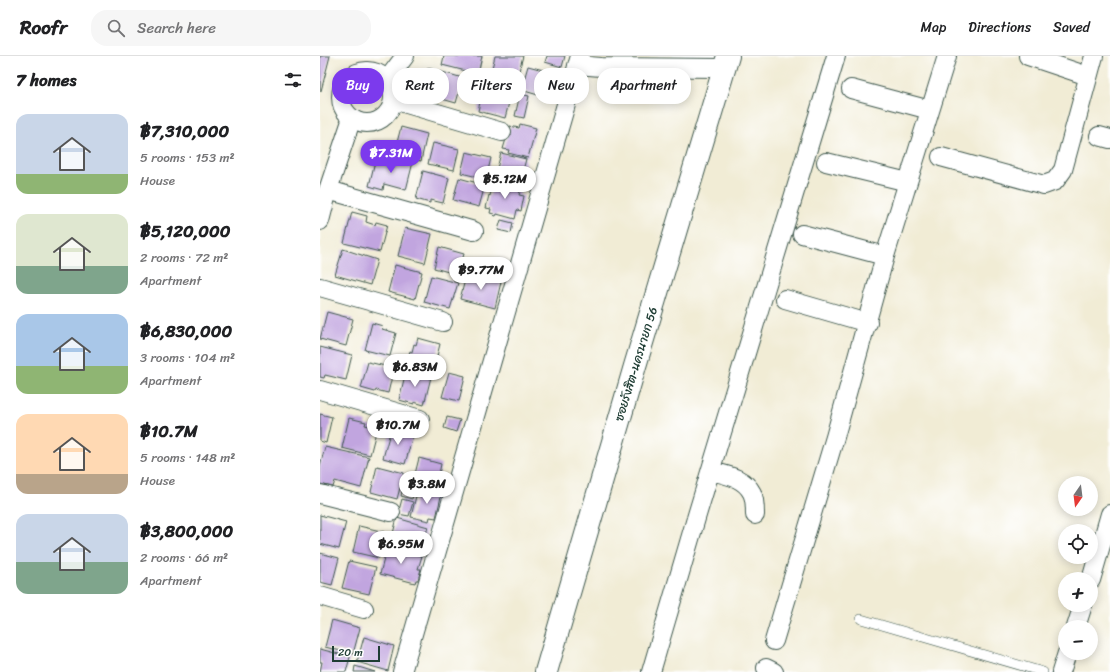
<!DOCTYPE html>
<html lang="en">
<head>
<meta charset="utf-8">
<style>
  :root { --surface:#fff; --page:#f6f6f6; --text:#202124; --muted:#757577; --line:#e0e0e0; --accent:#7c3aed }
  body { margin:0; font-family:Sriracha,"Playpen Sans Thai",sans-serif; background:var(--page); color:var(--text); height:100vh; display:flex; flex-direction:column; font-size:15px; white-space:nowrap }
  * { box-sizing:border-box; margin:0 }
  p { font-size:13px; color:var(--muted) }
  .icon { flex:none; width:22px; height:22px; fill:none; stroke:currentColor; stroke-width:2; stroke-linecap:round; stroke-linejoin:round }
  .map { position:relative; flex:1; overflow:hidden }
  .details { display:flex; flex-direction:column; background:var(--surface); width:320px }
  .details>* { flex:none }
  .hud { position:absolute; left:12px; top:12px; width:380px; height:36px; display:flex; gap:8px }
  .needle { width:26px; rotate:194deg }
  .fabs { position:absolute; left:738px; top:420px; display:grid; gap:8px }
  .fabs a { display:grid; place-items:center; width:40px; height:40px; border-radius:50%; background:var(--surface); box-shadow:0 2px 10px #0003; font-size:20px }
  .scale { position:absolute; left:12px; bottom:10px; width:48px; box-sizing:border-box; padding-left:4px; border:2px solid #1f3d34; border-top:0; font-size:11px; line-height:14px; white-space:nowrap; color:#1f3d34; -webkit-text-stroke:3px #fff; paint-order:stroke }
  .price { position:absolute; translate:-50% -34px; padding:0 9px; border-radius:14px; background:#fff; color:#222; font-size:13px; line-height:26px; filter:drop-shadow(0 1px 2px #0008) }
  .price::after { content:''; position:absolute; left:50%; top:24px; width:12px; height:9px; margin-left:-6px; background:inherit; clip-path:polygon(0 0,100% 0,50% 100%) }
  .price.current { background:var(--accent); color:#fff }
  ul { padding:0; list-style:none }
  li { display:flex; align-items:center; gap:12px; height:100px; padding:0 16px }
  li span { display:grid; place-items:center; flex:none; width:112px; height:80px; border-radius:12px; color:#555 }
  li>.icon { margin-inline-start:auto }
  span .icon { width:48px; height:48px; fill:#fffc; stroke-width:1 }
  li b { font-size:17px }
  h2 { display:flex; justify-content:space-between; align-items:center; height:48px; padding:0 16px; font-size:17px }
  .pill { padding:0 14px; border-radius:16px; background:var(--surface); box-shadow:0 2px 10px #0003; font-size:14px; line-height:36px }
  .pill.current { background:var(--accent); color:#fff }
  header { display:flex; align-items:center; gap:24px; box-sizing:border-box; height:56px; padding:0 20px; background:var(--surface); border-bottom:1px solid var(--line) }
  header strong { font-size:19px }
  nav { display:flex; gap:22px; margin-inline-start:auto; font-size:14px }
  .search { width:280px; height:36px; background:var(--page); display:flex; align-items:center; gap:10px; box-sizing:border-box; padding:0 14px; border-radius:16px; color:var(--muted); font-size:15px }
  main { display:flex; flex:1; min-height:0 }
  .map>svg:first-child { display:block }
  .building { fill:#c1a5df }
  .lines { fill:none; stroke-linecap:round; stroke-linejoin:round }
  .service-casing { stroke:#3e574c; stroke-width:10 }
  .minor-casing { stroke:#3e574c; stroke-width:20 }
  .tertiary-casing { stroke:#3e574c; stroke-width:24 }
  .service { stroke:#fff; stroke-width:9 }
  .minor { stroke:#fff; stroke-width:18 }
  .tertiary { stroke:#fff; stroke-width:22 }
  .labels { text-anchor:middle; dominant-baseline:central; stroke-width:4; stroke-linejoin:round; paint-order:stroke }
  .street-label { font-size:12px; fill:#1f3d34; stroke:#fff }
</style>
</head>
<body>
<header>
<strong>Roofr</strong>
<div class="search"><svg class="icon" aria-label="search" viewBox="0 0 24 24"><circle cx="10" cy="10" r="6"/><path d="M15 15l6 6"/></svg>Search here</div>
<nav><a>Map</a><a>Directions</a><a>Saved</a></nav>
</header>
<main>
<section class="details">
<h2>7 homes<svg class="icon" aria-label="filters" viewBox="0 0 24 24"><path d="M4 7h16M4 17h16"/><circle cx="9" cy="7" r="2"/><circle cx="15" cy="17" r="2"/></svg></h2>
<ul>
<li><span style="background:linear-gradient(#c9d6e8 75%,#8fb573 0)"><svg class="icon" aria-label="home" viewBox="0 0 24 24"><path d="M3 11l9-7 9 7M6 9v11h12V9"/></svg></span><div><b>฿7,310,000</b><p>5 rooms · 153 m²</p><p>House</p></div></li>
<li><span style="background:linear-gradient(#dfe7d0 65%,#7fa58c 0)"><svg class="icon" aria-label="home" viewBox="0 0 24 24"><path d="M3 11l9-7 9 7M6 9v11h12V9"/></svg></span><div><b>฿5,120,000</b><p>2 rooms · 72 m²</p><p>Apartment</p></div></li>
<li><span style="background:linear-gradient(#a9c7e8 65%,#8fb573 0)"><svg class="icon" aria-label="home" viewBox="0 0 24 24"><path d="M3 11l9-7 9 7M6 9v11h12V9"/></svg></span><div><b>฿6,830,000</b><p>3 rooms · 104 m²</p><p>Apartment</p></div></li>
<li><span style="background:linear-gradient(#ffd9b3 75%,#b9a48a 0)"><svg class="icon" aria-label="home" viewBox="0 0 24 24"><path d="M3 11l9-7 9 7M6 9v11h12V9"/></svg></span><div><b>฿10.7M</b><p>5 rooms · 148 m²</p><p>House</p></div></li>
<li><span style="background:linear-gradient(#c9d6e8 60%,#7fa58c 0)"><svg class="icon" aria-label="home" viewBox="0 0 24 24"><path d="M3 11l9-7 9 7M6 9v11h12V9"/></svg></span><div><b>฿3,800,000</b><p>2 rooms · 66 m²</p><p>Apartment</p></div></li>
</ul>
</section>
<div class="map">
<svg width="790" height="616" viewBox="0 0 790 616">
  <rect width="100%" height="100%" fill="#fff"/>
  <filter id="ink" filterUnits="userSpaceOnUse"><feTurbulence type="fractalNoise" baseFrequency=".025" numOctaves="2"/><feDisplacementMap in="SourceGraphic" scale="8" xChannelSelector="R" yChannelSelector="G"/><feConvolveMatrix kernelMatrix="1 2 1 2 8 2 1 2 1" color-interpolation-filters="sRGB"/></filter>
  <filter id="wash" filterUnits="userSpaceOnUse"><feTurbulence type="fractalNoise" baseFrequency=".012" numOctaves="4" result="noise"/><feDisplacementMap in="SourceGraphic" scale="16" xChannelSelector="R" yChannelSelector="G"/><feGaussianBlur stdDeviation="0.9" result="paint"/><feColorMatrix in="noise" values="0 0 0 0 0 0 0 0 0 0 0 0 0 0 0 0 0 1.4 0 .05"/><feComposite in="paint" operator="in"/></filter>
  <g filter="url(#wash)">
    <rect width="100%" height="100%" fill="#f1ecd5"/>
    <g id="blocks">
      <path class="building" d="M0,0H10L1,35H0Z
        M124,0H162L158,18L122,9Z
        M175,0H203L196,26L170,20Z
        M227,0H245L242,11L225,6Z
        M208,10L227,15L225,24L230,25L225,41L201,34Z
        M108,12L143,22L136,47L101,37Z
        M164,28L192,35L185,62L158,55Z
        M200,38L209,40L204,62L195,60Z
        M200,68L216,72L208,102L188,97L189,94L183,93L190,70L199,72Z
        M81,71L107,78L101,105L74,98Z
        M113,87L139,93L134,114L108,108Z
        M146,96L171,102L166,123L141,117Z
        M181,97L206,103L200,126L175,120Z
        M56,101L80,107L82,103L93,106L86,134L64,128L63,134L49,130Z
        M103,115L129,122L123,147L110,144V147L96,143Z
        M139,122L165,129L159,151L133,144Z
        M174,123L181,125L180,127L201,132L199,139L204,140L201,155L197,154L195,163L177,158L176,160L173,159L174,158L170,157L171,153L166,152L169,139L170,140Z
        M32,156L47,160L46,166L55,169L56,166L67,169L60,196L24,187Z
        M181,164L193,167L191,177L178,174Z
        M85,172L112,178L105,207L78,200Z
        M119,191L144,198L141,207L146,209L143,220L114,212Z
        M23,193L57,204L50,229L15,219Z
        M75,209L102,216L95,243L68,236Z
        M151,218L181,226L175,252L140,243L146,220L151,221Z
        M111,220L138,227L130,253L104,246Z
        M7,256L33,263L26,290L0,283Z
        M52,267L63,270L62,273L76,277L70,300L45,294Z
        M98,282L120,288L114,312L87,305L90,295L92,296L94,288L96,289Z
        M0,291L32,299L26,324L5,319L4,322L0,321Z
        M48,306L74,312L68,337L56,334L55,336L41,332Z
        M86,315L111,321L104,349L94,346V348L79,344Z
        M129,316L145,320L139,345L122,341Z
        M0,358L12,361L6,387L0,385Z
        M127,361L140,364L136,376L124,372Z
        M29,362L46,366L45,369L57,372L50,399L22,392Z
        M71,373L93,379L85,408L63,402Z
        M5,391L49,401L41,432L15,425L13,431L0,428V410Z
        M99,402L121,408L117,428L94,422Z
        M57,410L84,417L77,443L51,436Z
        M84,426L96,429L92,443L81,440Z
        M104,431L122,436L116,462L110,461L109,465L91,461L96,440L101,441Z
        M82,443L93,446L89,460L78,458Z
        M0,459L26,466L19,493L0,488Z
        M77,462L108,471L105,481L110,482L108,488L104,487L101,497L70,489Z
        M39,470L65,476L63,484H66L65,490L62,489L59,502L33,496Z
        M67,491L102,500L98,513H101L98,524H96L95,527L60,518Z
        M0,497L19,502L12,529L0,526Z
        M29,505L56,511L49,538L22,532Z
        M12,564L40,572L33,598L5,591Z
        M44,581L74,590L68,615L37,606Z
        M0,593L30,601L26,616H0L2,606H0Z
        M35,610L55,616H34Z"/>
    </g>
  </g>
  <g filter="url(#ink)">
    <use href="#blocks" fill-opacity="0" stroke="#3e574c" stroke-width="1"/>
    <g class="lines">
      <g class="service-casing">
        <path id="service" d="M541,563L723,616"/>
      </g>
      <g class="minor-casing">
        <path id="minor" d="M708,0L768,20
          M257,9L281,11L405,12
          M21 41a26 26 0 1 1 52 0a26 26 0 1 1-52 0Z
          M67,24L85,0
          M531,33L610,54
          M73,44L182,76
          M779,80L790,83
          M621,101L724,129L735,125L743,114L774,0
          M506,106L588,126
          M8,134L154,175
          M0,165L8,134L32,62
          M482,178L565,200
          M0,231L123,266
          M465,243L548,267
          M0,334L100,363
          M391,415C406,419 424,421 432,437C435,443 435,453 435,459
          M0,438L71,456
          M771,524L790,458
          M0,540L44,553
          M756,571L763,549
          M454,585L515,381L565,200L627,0
          M446,612L454,616
          M82,616L260,0
          M331,616L377,459L516,0
          M741,616L747,597"/>
      </g>
      <g class="tertiary-casing">
        <path id="tertiary" d="M226,616L315,310L408,0"/>
      </g>
      <use href="#service" class="service"/>
      <use href="#minor" class="minor"/>
      <use href="#tertiary" class="tertiary"/>
    </g>
  </g>
  <g class="labels">
    <g class="street-label">
      <text transform="translate(316 308) rotate(-73)">ซอยรังสิต-นครนายก 56</text>
    </g>
  </g>
</svg>
<div class="fabs">
<a><svg class="needle" viewBox="-14 -14 28 28"><path d="M0-13l5 13h-10z" fill="#e53935"/><path d="M0 13l5-13h-10z" fill="#757577"/></svg></a>
<a><svg class="icon" aria-label="locate" viewBox="0 0 24 24"><circle cx="12" cy="12" r="6"/><path d="M12 2v4M12 18v4M2 12h4M18 12h4"/></svg></a>
<a>+</a>
<a>−</a>
</div>
<div class="scale">20 m</div>
<b class="price current" style="left:71px;top:118px">฿7.31M</b>
<b class="price" style="left:185px;top:144px">฿5.12M</b>
<b class="price" style="left:161px;top:235px">฿9.77M</b>
<b class="price" style="left:95px;top:332px">฿6.83M</b>
<b class="price" style="left:78px;top:390px">฿10.7M</b>
<b class="price" style="left:107px;top:449px">฿3.8M</b>
<b class="price" style="left:81px;top:509px">฿6.95M</b>
<div class="hud">
<a class="pill current">Buy</a>
<a class="pill">Rent</a>
<a class="pill">Filters</a>
<a class="pill">New</a>
<a class="pill">Apartment</a>
</div>
</div>
</main>
</body>
</html>
